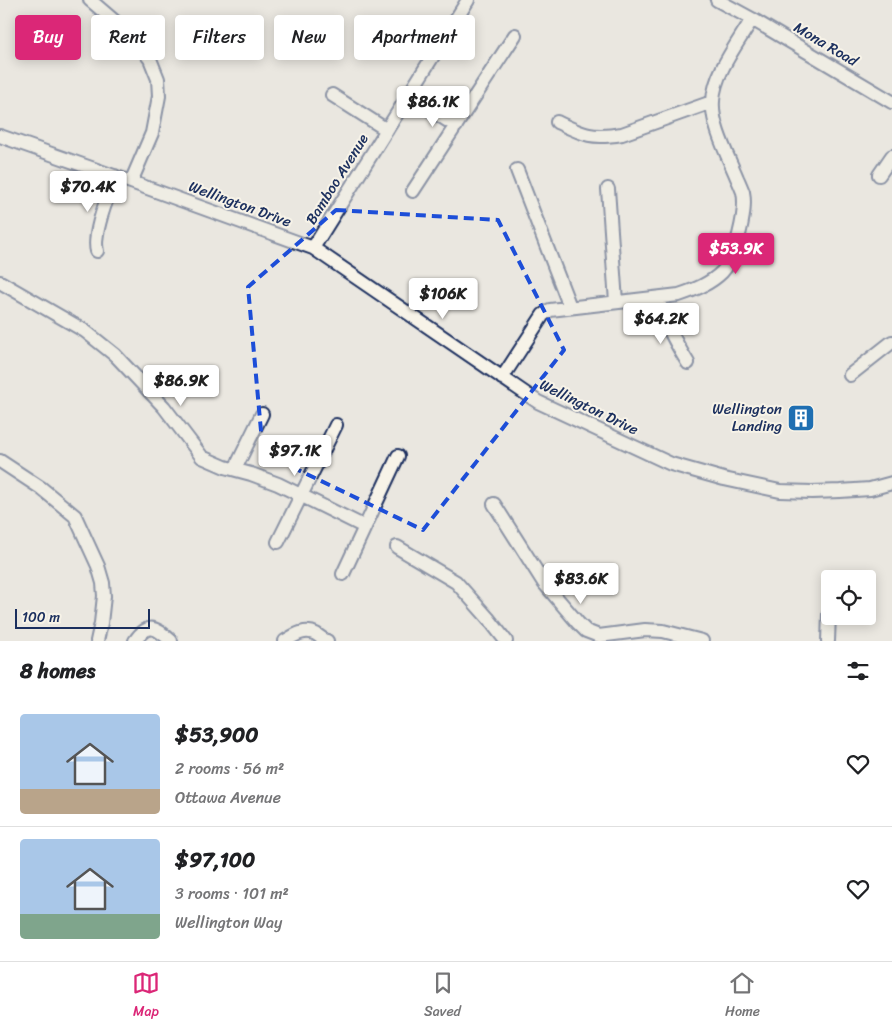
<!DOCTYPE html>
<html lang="en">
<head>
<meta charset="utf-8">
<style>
  :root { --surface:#fff; --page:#f2f2f2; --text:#202124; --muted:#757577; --line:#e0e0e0; --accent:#db2777 }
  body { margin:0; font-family:Sriracha,sans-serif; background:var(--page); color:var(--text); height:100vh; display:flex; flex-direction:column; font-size:19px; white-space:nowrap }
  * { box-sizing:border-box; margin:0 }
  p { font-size:16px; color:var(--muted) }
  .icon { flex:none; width:28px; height:28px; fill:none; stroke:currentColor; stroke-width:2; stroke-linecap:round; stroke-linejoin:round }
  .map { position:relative; height:641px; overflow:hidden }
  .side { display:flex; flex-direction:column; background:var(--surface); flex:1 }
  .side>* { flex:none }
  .banner { position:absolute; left:15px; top:15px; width:500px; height:45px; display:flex; gap:10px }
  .tools { position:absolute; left:821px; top:570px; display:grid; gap:10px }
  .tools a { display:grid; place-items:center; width:55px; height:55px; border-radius:5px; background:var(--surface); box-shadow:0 2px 12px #0003; font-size:25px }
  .scale { position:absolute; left:15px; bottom:12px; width:135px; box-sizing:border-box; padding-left:5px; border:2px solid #1b2f5e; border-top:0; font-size:14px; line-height:18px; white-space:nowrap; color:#1b2f5e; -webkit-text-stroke:4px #f7f3e8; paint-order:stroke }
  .price { position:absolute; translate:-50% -42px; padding:0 11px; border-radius:5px; background:#fff; color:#222; font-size:16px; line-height:32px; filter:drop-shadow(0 1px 2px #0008) }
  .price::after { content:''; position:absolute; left:50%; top:30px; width:15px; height:11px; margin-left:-8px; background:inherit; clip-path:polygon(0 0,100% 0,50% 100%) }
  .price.current { background:var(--accent); color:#fff }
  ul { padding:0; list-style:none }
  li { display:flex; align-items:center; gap:15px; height:125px; padding:0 20px }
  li+li { border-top:1px solid var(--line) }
  li span { display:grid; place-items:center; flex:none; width:140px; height:100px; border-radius:5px; color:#555 }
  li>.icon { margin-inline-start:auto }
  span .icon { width:60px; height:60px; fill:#fffc; stroke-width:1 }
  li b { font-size:21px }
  h2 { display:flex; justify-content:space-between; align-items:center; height:60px; padding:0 20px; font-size:21px }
  .pill { padding:0 18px; border-radius:5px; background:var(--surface); box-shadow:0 2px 12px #0003; font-size:18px; line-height:45px }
  .pill.current { background:var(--accent); color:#fff }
  .menu { display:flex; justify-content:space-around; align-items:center; height:70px; border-top:1px solid var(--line); background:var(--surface); font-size:14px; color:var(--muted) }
  .menu a { display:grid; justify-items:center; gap:2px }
  .menu .current { color:var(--accent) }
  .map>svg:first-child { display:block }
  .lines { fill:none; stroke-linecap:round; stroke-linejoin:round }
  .minor-tunnel { stroke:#c1c2c6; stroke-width:12; stroke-dasharray:12 6; stroke-linecap:butt }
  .minor-casing { stroke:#1b2f5e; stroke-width:16 }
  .minor { stroke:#f7f3e8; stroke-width:12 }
  .marked { fill:none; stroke:#1d4ed8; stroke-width:4; stroke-dasharray:10 6; stroke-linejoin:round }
  .labels { text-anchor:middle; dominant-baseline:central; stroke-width:4; stroke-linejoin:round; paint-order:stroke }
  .street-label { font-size:15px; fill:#1b2f5e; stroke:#f7f3e8 }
  .poi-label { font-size:15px; fill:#1b2f5e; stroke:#f7f3e8; text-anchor:end }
</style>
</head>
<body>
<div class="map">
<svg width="892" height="641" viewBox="0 0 892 641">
  <rect width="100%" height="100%" fill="#eae7e0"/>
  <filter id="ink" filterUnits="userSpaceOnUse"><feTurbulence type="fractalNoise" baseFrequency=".02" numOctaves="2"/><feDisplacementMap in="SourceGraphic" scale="10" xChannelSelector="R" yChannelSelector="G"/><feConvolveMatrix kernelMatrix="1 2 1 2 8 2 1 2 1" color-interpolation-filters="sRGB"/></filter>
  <g filter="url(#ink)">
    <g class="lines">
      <path class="minor-tunnel" d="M416,101L426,107"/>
      <g class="minor-casing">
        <path id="minor" d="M90,0L132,36L150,59L158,79L159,96L152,133L131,182
          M717,0L752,19L892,102
          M332,95L387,130
          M426,107L456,126
          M557,122C584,135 591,139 622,134L712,102
          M0,136L131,182L313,248L538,402L671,464L724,479L780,491L812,492L840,491L870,489L892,483
          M517,170L570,307
          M879,175L892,156
          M608,189L616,302
          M413,191L515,35
          M313,248L468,0
          M97,251C92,234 109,194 115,176
          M0,282L85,331L115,355L164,407L202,457L225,467L251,474L278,484L365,527
          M658,298C664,322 675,342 688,363
          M850,375L892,342
          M502,378L543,315L550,310L679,295C694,290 710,284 722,272C736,258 747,211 743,192C741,187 739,182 737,178C728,156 711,125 713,101C714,73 738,43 752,19
          M0,461L41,488L75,516L98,566L103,583L104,596L101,623L97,641
          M235,469L262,414
          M494,504L544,583L578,623L586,631L599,636L645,630L663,631L702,641
          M278,542L336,425
          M397,547L456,582L488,618L506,641
          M343,574L398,456
          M135,641C148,622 156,627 171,641
          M285,641C295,635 305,628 316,634C320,637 322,639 327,641
          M828,641L829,614"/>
      </g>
      <use href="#minor" class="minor"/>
    </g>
  </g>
  <path d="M0 0H892V641H0ZM336,210L498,220L564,350L423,530L263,453L248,287Z" fill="#eae7e0" fill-opacity=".55" fill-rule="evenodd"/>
  <path class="marked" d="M336,210L498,220L564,350L423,530L263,453L248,287Z"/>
  <defs>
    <g id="building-square" transform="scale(1.4375)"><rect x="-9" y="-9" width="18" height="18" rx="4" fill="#1f6fb2" stroke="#f7f3e8"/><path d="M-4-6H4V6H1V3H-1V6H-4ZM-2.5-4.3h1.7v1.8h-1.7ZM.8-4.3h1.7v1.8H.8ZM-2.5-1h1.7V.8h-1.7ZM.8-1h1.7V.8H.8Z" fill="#fff"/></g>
  </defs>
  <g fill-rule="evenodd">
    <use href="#building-square" x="801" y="418"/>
  </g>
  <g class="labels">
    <g class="street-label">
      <text transform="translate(826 44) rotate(31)">Mona Road</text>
      <text transform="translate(337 179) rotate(-58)">Bamboo Avenue</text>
      <text transform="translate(240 204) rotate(20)">Wellington Drive</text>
      <text transform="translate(589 407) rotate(26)">Wellington Drive</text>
    </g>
    <g class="poi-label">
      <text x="782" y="409">Wellington<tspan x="782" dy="17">Landing</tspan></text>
    </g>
  </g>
</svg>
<div class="tools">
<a><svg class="icon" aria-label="locate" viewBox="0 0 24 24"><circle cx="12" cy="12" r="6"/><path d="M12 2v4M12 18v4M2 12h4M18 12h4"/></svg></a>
</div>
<div class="scale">100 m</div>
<b class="price" style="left:433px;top:128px">$86.1K</b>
<b class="price" style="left:88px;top:213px">$70.4K</b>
<b class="price current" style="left:736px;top:275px">$53.9K</b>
<b class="price" style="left:443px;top:320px">$106K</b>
<b class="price" style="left:661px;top:345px">$64.2K</b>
<b class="price" style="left:181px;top:407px">$86.9K</b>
<b class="price" style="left:295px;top:477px">$97.1K</b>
<b class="price" style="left:581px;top:605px">$83.6K</b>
<div class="banner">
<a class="pill current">Buy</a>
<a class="pill">Rent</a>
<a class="pill">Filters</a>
<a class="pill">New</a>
<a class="pill">Apartment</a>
</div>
</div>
<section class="side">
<h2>8 homes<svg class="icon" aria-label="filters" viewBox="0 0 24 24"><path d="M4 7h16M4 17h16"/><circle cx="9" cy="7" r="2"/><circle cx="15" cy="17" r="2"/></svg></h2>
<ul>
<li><span style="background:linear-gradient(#a9c7e8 75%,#b9a48a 0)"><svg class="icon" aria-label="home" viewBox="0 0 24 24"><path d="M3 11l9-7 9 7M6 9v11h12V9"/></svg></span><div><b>$53,900</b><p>2 rooms · 56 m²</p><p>Ottawa Avenue</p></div><svg class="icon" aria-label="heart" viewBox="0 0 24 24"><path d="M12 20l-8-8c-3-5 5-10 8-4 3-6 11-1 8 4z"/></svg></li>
<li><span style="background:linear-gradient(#a9c7e8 75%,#7fa58c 0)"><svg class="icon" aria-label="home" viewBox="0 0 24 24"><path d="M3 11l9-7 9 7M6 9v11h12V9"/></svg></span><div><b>$97,100</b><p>3 rooms · 101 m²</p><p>Wellington Way</p></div><svg class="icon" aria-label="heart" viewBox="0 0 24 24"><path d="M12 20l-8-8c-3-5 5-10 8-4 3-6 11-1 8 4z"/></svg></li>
</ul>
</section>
<nav class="menu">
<a class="current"><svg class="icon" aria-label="map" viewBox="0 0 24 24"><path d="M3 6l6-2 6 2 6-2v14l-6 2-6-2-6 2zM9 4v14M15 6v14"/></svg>Map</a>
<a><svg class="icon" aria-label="saved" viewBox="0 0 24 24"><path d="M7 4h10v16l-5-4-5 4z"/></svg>Saved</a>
<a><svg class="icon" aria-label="home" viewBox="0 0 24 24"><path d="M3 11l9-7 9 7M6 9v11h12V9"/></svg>Home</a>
</nav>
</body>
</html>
